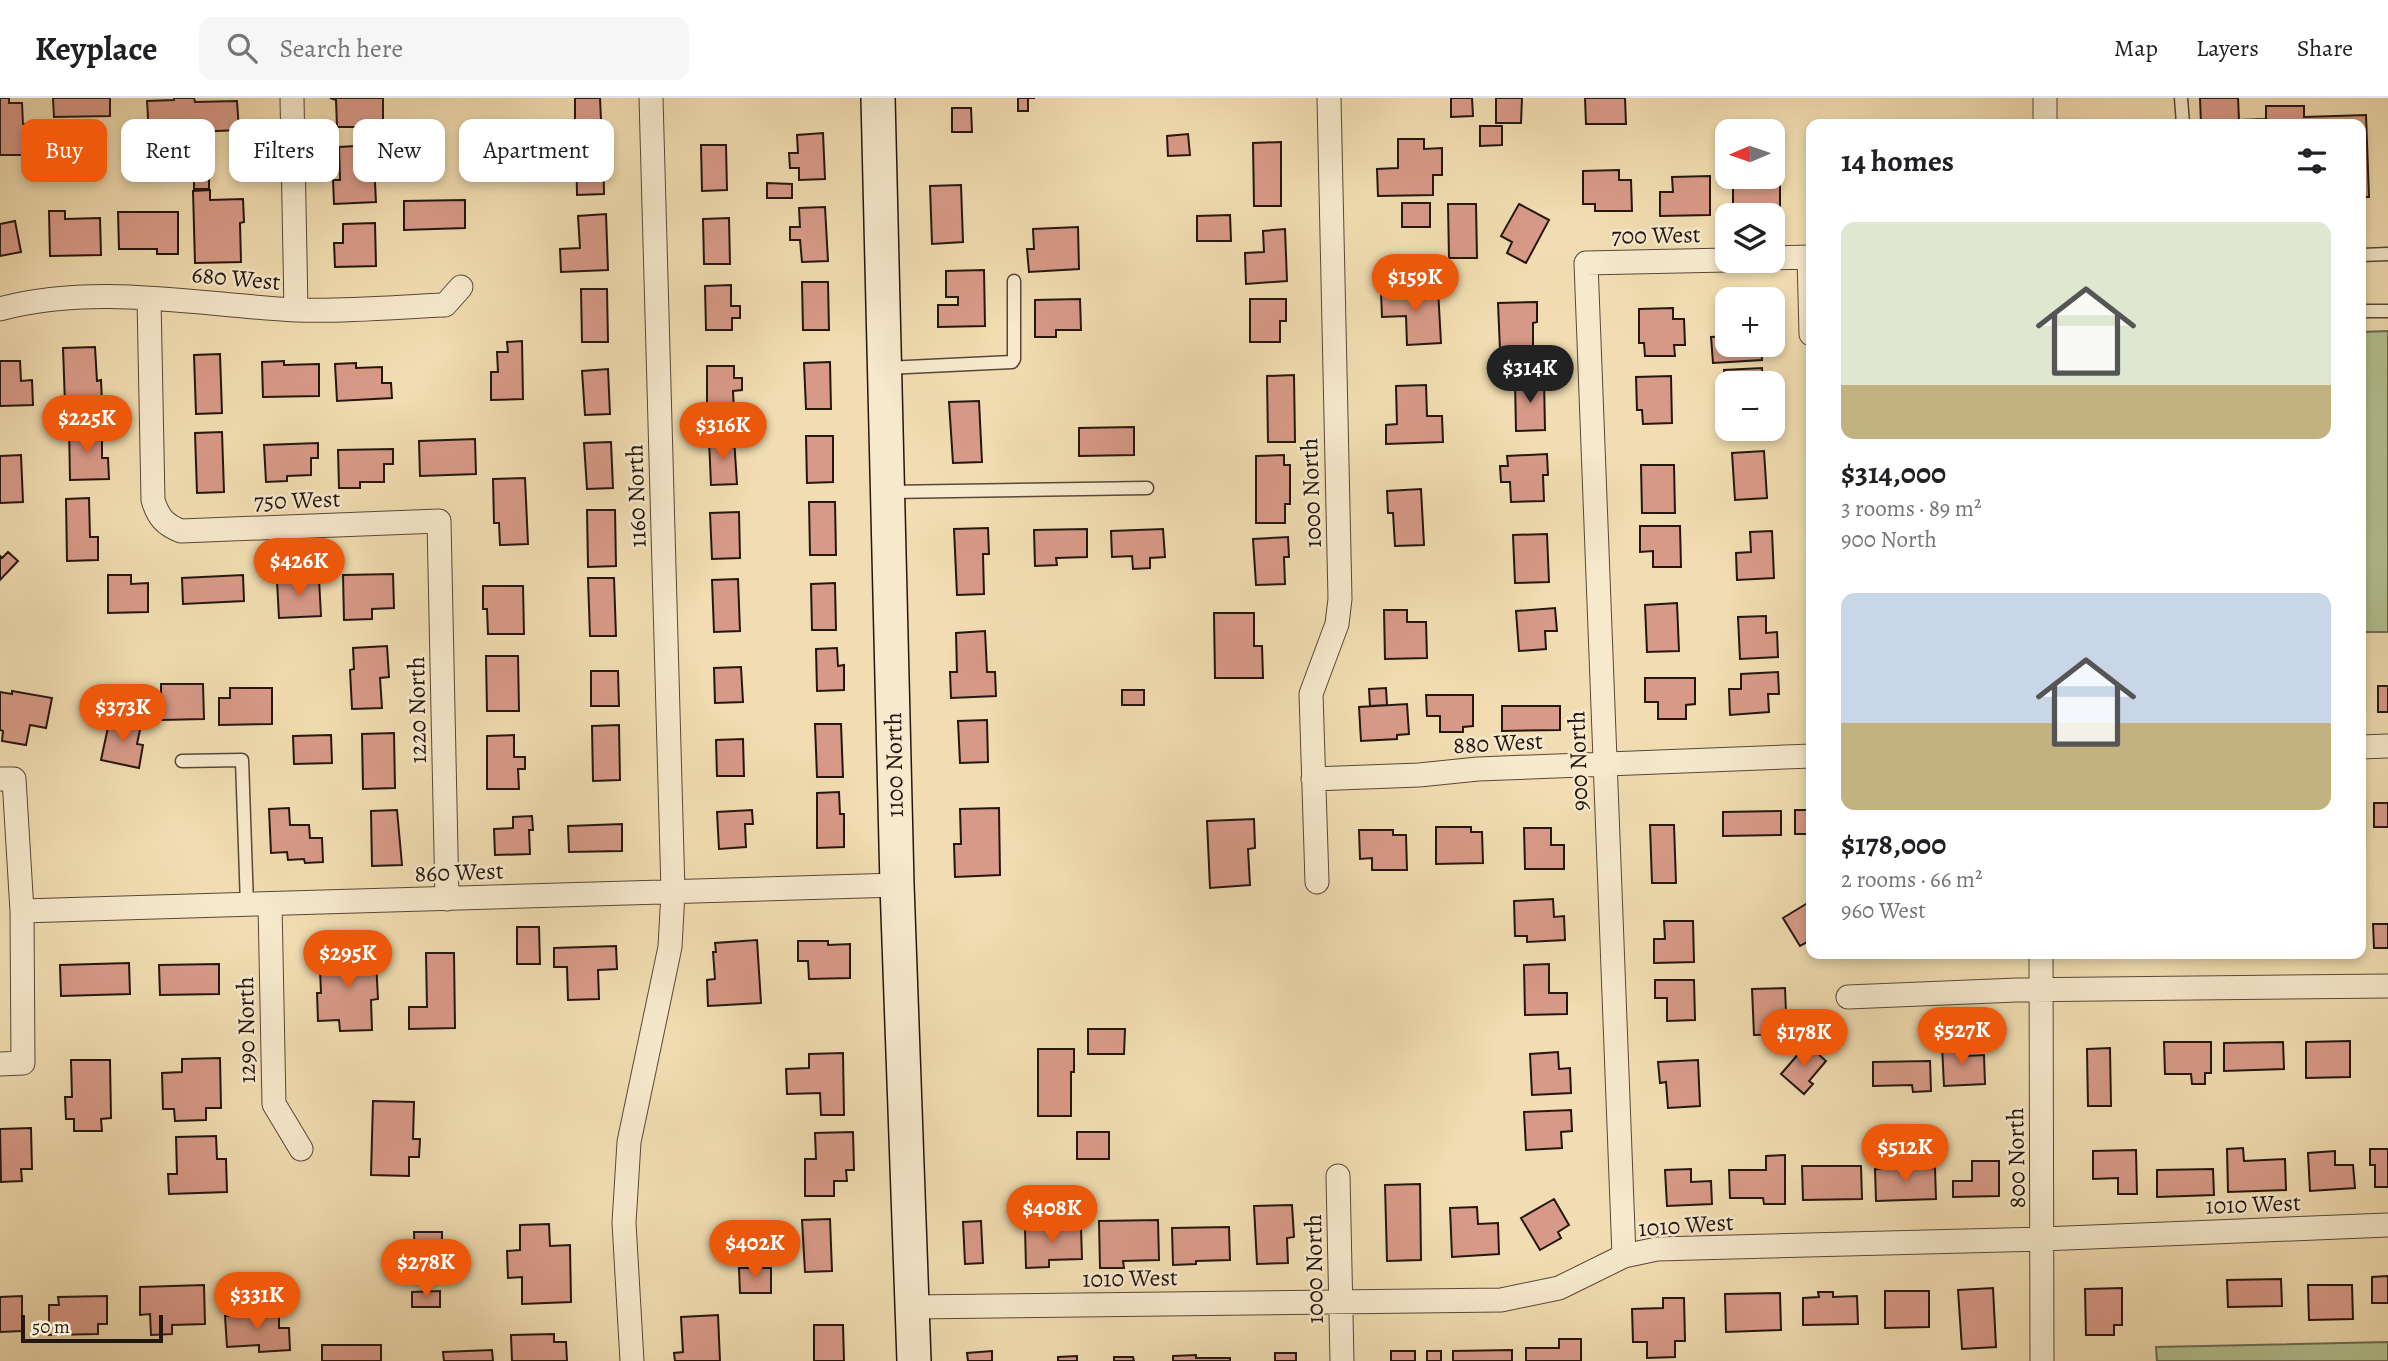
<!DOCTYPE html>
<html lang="en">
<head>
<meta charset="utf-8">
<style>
  :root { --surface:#fff; --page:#f6f6f6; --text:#202124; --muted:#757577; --line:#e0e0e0; --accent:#ea580c }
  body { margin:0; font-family:Alegreya,serif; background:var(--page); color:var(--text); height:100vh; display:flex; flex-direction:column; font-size:26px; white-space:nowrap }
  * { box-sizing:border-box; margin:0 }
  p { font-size:23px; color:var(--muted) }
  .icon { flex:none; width:38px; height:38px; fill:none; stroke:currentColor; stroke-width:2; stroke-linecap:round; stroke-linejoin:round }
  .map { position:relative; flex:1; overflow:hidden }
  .panel { position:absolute; left:1806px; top:21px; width:560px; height:840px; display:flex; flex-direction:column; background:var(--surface); border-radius:14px; box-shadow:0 4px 10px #0003 }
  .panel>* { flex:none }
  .hud { position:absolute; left:21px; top:21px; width:665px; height:63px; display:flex; gap:14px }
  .needle { width:46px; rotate:268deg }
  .controls { position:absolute; left:1715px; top:21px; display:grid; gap:14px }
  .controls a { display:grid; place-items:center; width:70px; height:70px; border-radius:14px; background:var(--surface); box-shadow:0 4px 10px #0003; font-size:35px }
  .scale { position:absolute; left:21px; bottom:18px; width:142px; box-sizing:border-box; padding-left:7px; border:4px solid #241710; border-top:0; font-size:19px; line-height:24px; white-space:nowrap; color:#241710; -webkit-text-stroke:5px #f6e9cc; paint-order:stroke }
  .price { position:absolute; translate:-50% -60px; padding:0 16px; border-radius:24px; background:var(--accent); color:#fff; font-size:23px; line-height:46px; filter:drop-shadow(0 2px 4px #0008) }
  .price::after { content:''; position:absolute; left:50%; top:42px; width:21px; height:16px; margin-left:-10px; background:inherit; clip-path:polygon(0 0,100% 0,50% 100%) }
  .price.current { background:#222; color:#fff }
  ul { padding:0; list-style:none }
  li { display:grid; align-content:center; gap:14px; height:371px; padding:0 35px }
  li span { display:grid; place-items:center; height:217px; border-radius:14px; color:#555 }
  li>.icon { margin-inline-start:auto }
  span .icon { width:126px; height:126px; fill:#fffc; stroke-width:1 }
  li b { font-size:30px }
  h2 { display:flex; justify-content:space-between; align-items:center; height:84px; padding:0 35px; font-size:30px }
  .pill { padding:0 24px; border-radius:14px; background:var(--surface); box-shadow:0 4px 10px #0003; font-size:24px; line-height:63px }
  .pill.current { background:var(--accent); color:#fff }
  header { display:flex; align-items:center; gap:42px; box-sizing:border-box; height:98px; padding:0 35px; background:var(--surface); border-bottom:2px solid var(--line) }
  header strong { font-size:33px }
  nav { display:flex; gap:38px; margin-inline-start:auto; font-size:24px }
  .search { width:490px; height:63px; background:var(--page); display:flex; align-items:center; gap:18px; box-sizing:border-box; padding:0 24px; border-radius:14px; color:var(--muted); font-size:26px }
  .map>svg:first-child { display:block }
  .green { fill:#b4c291; stroke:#6c6c50; stroke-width:2 }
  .building { fill:#d89a88; stroke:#241710; stroke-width:2 }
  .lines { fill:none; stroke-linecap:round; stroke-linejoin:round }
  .lane-casing { stroke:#574838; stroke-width:15 }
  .street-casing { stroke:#574838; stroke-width:25 }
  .secondary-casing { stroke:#241710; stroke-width:36 }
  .lane { stroke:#f6e9cc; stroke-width:12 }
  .street { stroke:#f6e9cc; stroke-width:23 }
  .secondary { stroke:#f6e9cc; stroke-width:33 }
  .labels { text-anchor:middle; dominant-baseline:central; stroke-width:5; stroke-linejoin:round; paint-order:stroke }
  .street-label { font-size:24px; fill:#241710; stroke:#f6e9cc }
</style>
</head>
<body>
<header>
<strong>Keyplace</strong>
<div class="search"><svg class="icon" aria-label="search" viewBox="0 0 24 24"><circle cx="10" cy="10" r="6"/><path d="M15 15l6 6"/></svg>Search here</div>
<nav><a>Map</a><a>Layers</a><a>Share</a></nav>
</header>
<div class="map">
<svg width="2388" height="1263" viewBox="0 0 2388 1263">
  <rect width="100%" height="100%" fill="#f1ddb1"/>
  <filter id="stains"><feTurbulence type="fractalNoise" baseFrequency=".00286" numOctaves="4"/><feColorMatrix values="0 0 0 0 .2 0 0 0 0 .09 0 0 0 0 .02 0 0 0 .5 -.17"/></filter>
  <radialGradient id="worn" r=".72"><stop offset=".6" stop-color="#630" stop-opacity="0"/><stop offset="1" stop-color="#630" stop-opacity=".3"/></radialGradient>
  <path class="green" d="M2388,233V534H2361V234Z
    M2388,1244V1263H2157L2156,1249Z"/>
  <path class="building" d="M0,0H9V5H22L23,26H33L34,57H0Z
    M53,0H110V18L54,19Z
    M174,0H194L195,4L237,3L239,32L149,36L147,3L174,2Z
    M330,0H383V29H337L336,2Z
    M575,0H600L601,22L575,23Z
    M1018,0H1035H1028V13H1018Z
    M1451,0H1472L1473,18L1451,19Z
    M1496,0H1522L1521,25H1496Z
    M1585,0H1625L1626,26H1586Z
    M2200,0H2238L2239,22L2266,21V8H2304V19L2366,17L2369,99H2361V26H2201Z
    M952,10H971L972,34H952Z
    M1480,28H1502V47L1480,48Z
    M823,35L825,81L799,82V70H790L789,55H798L797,37Z
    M1188,36L1190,57L1168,58L1167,38Z
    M1398,41H1424V51L1442,50V77H1433V97L1378,98L1377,71L1398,70Z
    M603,42L604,96L577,97L576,43Z
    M1281,44V108H1254L1253,45Z
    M373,47L376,104L334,106L333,82H340L339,49Z
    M701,47H726L727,92L702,93Z
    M1619,72V82H1631L1632,113H1595V106H1583V73Z
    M194,74H209V91H194Z
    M1710,78V117L1660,118V94H1673L1672,79Z
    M1780,80V116L1733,117V81Z
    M767,85L792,86V100H767Z
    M961,87L963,144L932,146L930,88Z
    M210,92V102L243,101L244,124L240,125L241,164L195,165L193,93Z
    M465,102V130L404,132V103Z
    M1402,105H1430V129H1402Z
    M1448,106H1476L1477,160H1449Z
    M1519,106L1549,122L1526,165L1507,155L1512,144L1501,138Z
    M825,109L828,163L802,164L800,142H790V129H800L799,110Z
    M49,113H65V121L100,120L101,157L50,158Z
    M118,114H178V156H157V151H119Z
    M606,116L608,172L561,174L560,151L580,150L578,118Z
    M1230,117L1231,143H1197V118Z
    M729,120L730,166H704L703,121Z
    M15,123L21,154L0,158V126Z
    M375,125L376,168L335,169L334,145H343V126Z
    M1078,129L1079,171L1029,174L1027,151H1034L1033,131Z
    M1285,131L1287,183L1246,186L1245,155L1264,154L1263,133Z
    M984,172L985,228L938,229V207H958V199H946V173Z
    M802,184H828L829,232H803Z
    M731,187V208H740V220H732V232H706L705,188Z
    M581,191H607L608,244H582Z
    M1438,191L1441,245L1407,247L1406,218L1382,219L1381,194Z
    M1080,201L1081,232H1056V239H1035V202Z
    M1250,201H1286V223H1280V244H1250Z
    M1537,204V224L1533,225V250L1500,252L1498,205Z
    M1673,210V221H1684L1685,247H1674L1675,258H1645L1644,245H1639V211Z
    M1727,238V247H1761L1762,262L1713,265L1711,239Z
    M522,243L523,301L491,302V274H498L497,254H508L507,244Z
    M95,249L97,283L101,282L102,304L65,306L63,250Z
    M220,256L222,315L196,316L194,257Z
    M0,263H20L21,283L32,282L33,307L0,308Z
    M284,263V267L319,266V298L263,299L262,264Z
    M830,264L831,311H806L804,265Z
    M356,265V270L382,269V285H391L392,300L337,303L335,266Z
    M707,268H734V280H742V292L733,293L734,314H707Z
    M1762,270L1763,285H1727V320L1724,272Z
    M608,271L610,316L585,317L582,273Z
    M1294,277L1295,344H1268L1267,278Z
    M1671,278L1672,325L1643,326L1642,312H1637L1636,279Z
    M1544,281L1545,332L1516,333L1515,282Z
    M1426,287L1427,318H1442L1443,344L1386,346V327L1397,326L1396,288Z
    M979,303L982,364L953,365L949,304Z
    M69,327H86V335H102V360H108L109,381L70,382Z
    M1134,329V357L1079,358V330Z
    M222,334L224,394L197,395L195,335Z
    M806,338H833V384L807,385Z
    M734,340L737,386L711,387L709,342Z
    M475,341L476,376L420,378L419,343Z
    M611,344L613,390L587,391L584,345Z
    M318,345V360H311V377L287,378V383L266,384L264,347Z
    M393,351V366H384V384H360V390H339L338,352Z
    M1764,353L1767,400L1735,402L1732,355Z
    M1547,356L1548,377H1543L1544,403L1511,404L1510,384H1501L1500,368H1508L1507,358Z
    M21,357L23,404L0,405V358Z
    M1284,357V367H1290V406H1285V425H1256V358Z
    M1641,367H1674L1675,415H1642Z
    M525,380L528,446L500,447L499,425H494L493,381Z
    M1421,391L1424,447L1395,448L1393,415H1388L1387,393Z
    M89,400L90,439H98V462L67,463L66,401Z
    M809,404H835L836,457H810Z
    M587,412H615L616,468L588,469Z
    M739,414L740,460L712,461L710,415Z
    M1640,428H1680L1681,469H1653V453L1640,454Z
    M988,430L989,456H983L984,496L957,497L954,431Z
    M1087,431V459L1056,460L1057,467L1035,468L1034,432Z
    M1163,431L1165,459L1150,460V470L1133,471L1132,458L1112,459L1111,433Z
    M1772,433L1774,480L1737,482L1736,455L1751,454L1750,434Z
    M1547,436L1549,484L1515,485L1513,437Z
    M1288,439L1289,459H1284L1285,486L1256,487L1253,441Z
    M8,454L18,463L0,482V458L2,460Z
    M393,476L394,510L372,511V521L344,522L343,477Z
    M108,477H131V486L148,485V514L108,515Z
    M243,477L244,503L183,506L182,480Z
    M588,480H614L616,538H590Z
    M319,481L321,518L279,520L277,483Z
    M738,481L740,533L714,534L712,482Z
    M835,485L836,532H812L811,486Z
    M483,488H523L524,536H488L487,511H483Z
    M1677,505L1679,553L1647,554L1645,507Z
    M1555,510L1557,533H1545L1546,551L1519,553L1516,513Z
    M1384,512H1407V524H1426L1427,560L1385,561Z
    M1214,515H1254V548H1262L1263,580H1215Z
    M1766,518V535L1777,534L1778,559L1740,561L1738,519Z
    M985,533L987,574H995L996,598L951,600L950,574H957L956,535Z
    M387,548L389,579L380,580L382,610L352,611L350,572L354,571L353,550Z
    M837,550L838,568L844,567V592L817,593L816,551Z
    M486,558H518L519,613H487Z
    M741,569L743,604L715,605L714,570Z
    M591,573H618L619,608H591Z
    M1778,574L1779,596H1768L1769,614L1730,617L1729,591H1741V576Z
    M1645,580H1695V606L1686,607V621H1658V604H1645Z
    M161,586H203L204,621L161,622Z
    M2378,588H2388V614H2378Z
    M230,590H272V626L219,627V600H230Z
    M1386,590L1387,607L1370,608L1369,591Z
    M1122,592H1144V607H1122Z
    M12,593L52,600L46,630L30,627L26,647L2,643L3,633L0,632V594L12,596Z
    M1426,597H1473V628L1463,629V634H1440V618H1427Z
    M1407,606L1409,636L1397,637V641L1361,643L1359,609Z
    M1502,608H1560V632L1502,633Z
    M110,620L141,627L137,646L143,647L139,670L101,662Z
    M987,622L988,664L960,665L958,623Z
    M815,626H841L843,679H817Z
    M619,627L620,682L593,683L592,628Z
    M394,635L395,690L363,691L362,636Z
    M331,637L332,665L294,666L293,638Z
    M514,637V659H525V671H518L519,691H487V638Z
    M743,641L744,678H717L716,642Z
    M839,694L840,716H844V749L817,750V695Z
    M2374,705H2388V729H2374Z
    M289,710L290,727H309L310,740H322L323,764L305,765L304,761L288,762L287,754L271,755L269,711Z
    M999,710L1000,777L955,779L954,746H961L960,711Z
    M397,712L402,767L372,768L371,713Z
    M752,712L753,726H745L746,749L719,751L717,714Z
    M1795,712H1811V736H1795Z
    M1781,713V737L1723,738V714Z
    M532,718L533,732H529L530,756L495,757L494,731L513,730V719Z
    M1254,721L1255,750L1248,751L1250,787L1210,790L1207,723Z
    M622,726V753L569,754L568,728Z
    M1650,727H1674L1676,785H1652Z
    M1436,729H1471V734H1482L1483,765L1436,766Z
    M1524,730H1551V747H1564V771H1525Z
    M1359,732H1393V737H1406L1407,772H1372V760L1360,761Z
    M1553,801L1554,819L1564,818L1565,842L1527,844V838H1515L1514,803Z
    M1811,803V842L1800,848L1783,820Z
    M1664,823H1693L1694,864L1654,865V841H1665Z
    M2373,826H2388V850H2374Z
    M517,829H539L540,866H517Z
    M757,842L761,905L708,908L707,882L715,881L713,854H716L715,845Z
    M798,843H828V847L850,846V880L809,881L808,863H798Z
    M616,848L617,871L598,872L599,901L568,902L567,869H554V850Z
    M366,853V863H376L378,901L371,902L372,932L340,933L339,922L318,923L317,895H321L320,872H325V855Z
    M426,855H454L455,930L409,931V909H427Z
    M1906,856H1930V859L1906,860Z
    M129,865L130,896L61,898L60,867Z
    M219,866V896L160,897L159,867Z
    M1549,866V895H1567V916L1525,917L1524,867Z
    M1655,882H1694L1695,922L1667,923V900H1655Z
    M1785,890L1786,914H1791L1792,936L1754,937L1752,891Z
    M1088,931H1125L1124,956H1088Z
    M2350,943V979L2306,980V944Z
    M2164,944H2211V975H2205V986H2192L2191,976H2165Z
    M2283,944L2284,971L2224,973V945Z
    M1807,946L1826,963L1809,983L1813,986L1804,996L1781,976Z
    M1966,947V958L1984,957L1985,986L1944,988L1942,948Z
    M2110,950L2111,1008H2088L2087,951Z
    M1038,951H1074V974H1071V1018H1038Z
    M1558,954L1559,971L1570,970L1571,995L1532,997L1530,956Z
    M843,955L844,1017H821L820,995L787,996L786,971L809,970V956Z
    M220,960L221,1010H206V1022L175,1023L174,1011H163L162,975L182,974V961Z
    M71,962H110L111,1020L101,1021L102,1033H74V1021H66L65,999H72Z
    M1698,962L1700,1008L1668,1010L1666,984L1660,985L1658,964Z
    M1930,963L1931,993L1913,994L1912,987L1873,988V964Z
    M373,1003L414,1004L413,1041H420L419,1059H409V1078L371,1077Z
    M1571,1012L1572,1033L1561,1034L1562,1050L1526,1052L1524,1014Z
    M31,1030L32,1071H21L22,1083L1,1084L0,1031Z
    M853,1034L854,1072H846L847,1083H834V1098H805V1061H816L815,1035Z
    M1077,1034H1109V1061H1077Z
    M216,1038L217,1061H226L227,1094L169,1096L168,1076H177L176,1039Z
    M2243,1050L2244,1063L2285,1061L2286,1092L2228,1094L2227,1051Z
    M2370,1051H2388V1089H2375V1067H2370Z
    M2136,1052L2137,1096H2118V1080L2093,1081V1053Z
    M2335,1053V1067H2353L2355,1090L2310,1093L2308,1055Z
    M1785,1057V1106H1764L1763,1100H1730L1729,1072H1766V1058Z
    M1972,1063H1999V1098L1953,1099V1083H1972Z
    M1802,1068H1861L1862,1101L1803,1102Z
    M1935,1070L1936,1101L1876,1103L1875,1071Z
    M1691,1071V1084L1711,1083L1712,1106L1667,1108L1665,1072Z
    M2213,1071L2214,1097L2157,1099V1072Z
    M1420,1086L1421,1162L1387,1163L1385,1087Z
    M1554,1101L1569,1127L1558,1134L1561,1140L1540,1152L1521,1120Z
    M1292,1107L1294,1139L1287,1140L1288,1165L1257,1166L1254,1108Z
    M1477,1109L1478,1126L1498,1125L1499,1156L1452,1159L1450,1110Z
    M830,1121L832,1173L805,1174L802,1122Z
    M1158,1122L1159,1162L1123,1163L1124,1170H1100L1099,1123Z
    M981,1123L983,1165L965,1166L963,1124Z
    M549,1126L550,1148L570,1147L571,1204L522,1206V1179L508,1180L507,1153L520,1152V1127Z
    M1081,1129L1082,1161L1049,1162V1169L1026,1170L1025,1130Z
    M1229,1129L1230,1162L1196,1163V1166L1173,1167L1172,1130Z
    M414,1134H442V1162H415Z
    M739,1170H771V1195H740Z
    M2388,1178V1205H2372V1179Z
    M2281,1181L2282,1208L2228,1209L2227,1182Z
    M204,1187L205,1226L172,1227V1236L151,1237L150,1216L140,1217V1189Z
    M2308,1187H2352L2353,1221L2309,1222Z
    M1993,1190L1996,1249L1962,1251L1958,1192Z
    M2122,1190V1227H2114V1237H2086L2085,1191Z
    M440,1193V1209H412V1194Z
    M1885,1193H1929V1229L1885,1230Z
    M1818,1194H1833V1199L1857,1198L1858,1226L1803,1227V1200L1819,1199Z
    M1780,1195L1781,1232L1726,1234L1725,1196Z
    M22,1198V1233L0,1234V1199Z
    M107,1198V1226H98V1236L49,1237V1207H59L58,1199Z
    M1663,1200H1684L1685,1243H1675V1259L1647,1260V1244H1633L1632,1211L1663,1210Z
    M279,1215V1230H289L290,1252L259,1254V1247L227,1249L225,1218Z
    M718,1217L720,1263H675L674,1255L683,1254L681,1219Z
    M814,1227H843L844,1263H814Z
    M554,1236V1244H566L567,1263H512L511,1237Z
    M1559,1241H1581V1263H1526V1250H1559Z
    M322,1247H381V1263H322Z
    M492,1252L493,1263H444L443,1254Z
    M1512,1252V1263H1453V1253Z
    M992,1253V1263H968L967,1255Z
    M1391,1253H1415V1263H1391Z
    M1427,1253H1441V1263H1427Z
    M1275,1255H1296V1263H1275Z
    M1196,1257V1260H1230V1263H1173V1258Z
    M1077,1258V1263H1058V1259Z
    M1114,1259H1133L1134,1263H1114Z"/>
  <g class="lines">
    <g class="lane-casing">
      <path id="lane" d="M2181,0L2183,26
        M2361,157L2388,156
        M2361,213H2388
        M886,270L1012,264L1014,261V183
        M888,394L1147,390
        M182,663L242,662L247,807"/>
    </g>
    <g class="street-casing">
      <path id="street" d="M292,0L296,212
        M2045,0V26
        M1809,159L1811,236
        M1773,160L1811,159
        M149,201L153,402C158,419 165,427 181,433L439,423L447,801
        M0,211C96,185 198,207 296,212C345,214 396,209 445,207L461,189
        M2361,649L2388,648
        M0,681H14L22,813L23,965L0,966
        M1313,681L1419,677L1478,671L1811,658
        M1317,784L1311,596L1337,526L1340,501L1329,0
        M270,806L274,1006L301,1051
        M22,813L897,787
        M2041,856L2042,1263
        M1848,899L2017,892L2388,888
        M1338,1078L1342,1263
        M1624,1158L1586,165L1727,162
        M912,1209L1501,1202L1559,1190L1624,1158L1657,1151L2042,1141L2388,1127
        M632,1263L624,1125L629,1044L670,849L673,794L651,0"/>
    </g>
    <g class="secondary-casing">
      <path id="secondary" d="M878,0L897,787L914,1263"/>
    </g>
    <use href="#lane" class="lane"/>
    <use href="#street" class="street"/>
    <use href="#secondary" class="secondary"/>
  </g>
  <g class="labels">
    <g class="street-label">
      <text transform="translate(1656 137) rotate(-1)">700 West</text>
      <text transform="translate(236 180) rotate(5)">680 West</text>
      <text transform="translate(1311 395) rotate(-92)">1000 North</text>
      <text transform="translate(636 398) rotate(-92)">1160 North</text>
      <text transform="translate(297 402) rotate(-2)">750 West</text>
      <text transform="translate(417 612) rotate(-91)">1220 North</text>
      <text transform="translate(1498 645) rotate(-3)">880 West</text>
      <text transform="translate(1578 663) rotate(-92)">900 North</text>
      <text transform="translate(894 667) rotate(-91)">1100 North</text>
      <text transform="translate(459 774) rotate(-2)">860 West</text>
      <text transform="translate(246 932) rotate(-91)">1290 North</text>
      <text transform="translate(2016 1060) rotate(-91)">800 North</text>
      <text transform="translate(2253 1106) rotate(-2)">1010 West</text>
      <text transform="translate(1686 1127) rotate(-4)">1010 West</text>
      <text transform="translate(1314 1171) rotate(-91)">1000 North</text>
      <text transform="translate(1130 1180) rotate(-1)">1010 West</text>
    </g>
  </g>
  <rect width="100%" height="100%" filter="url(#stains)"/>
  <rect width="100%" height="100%" fill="url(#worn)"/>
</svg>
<div class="controls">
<a><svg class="needle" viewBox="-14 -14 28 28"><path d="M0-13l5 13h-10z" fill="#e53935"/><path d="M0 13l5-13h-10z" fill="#757577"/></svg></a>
<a><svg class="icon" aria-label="layers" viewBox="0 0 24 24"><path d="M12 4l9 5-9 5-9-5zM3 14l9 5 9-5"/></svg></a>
<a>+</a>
<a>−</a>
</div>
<div class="scale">50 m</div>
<b class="price" style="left:1415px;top:216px">$159K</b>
<b class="price current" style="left:1530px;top:307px">$314K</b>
<b class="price" style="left:87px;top:357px">$225K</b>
<b class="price" style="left:723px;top:364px">$316K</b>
<b class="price" style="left:299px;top:500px">$426K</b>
<b class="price" style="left:123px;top:646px">$373K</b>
<b class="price" style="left:348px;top:892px">$295K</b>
<b class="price" style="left:1962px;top:969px">$527K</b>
<b class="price" style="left:1804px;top:971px">$178K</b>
<b class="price" style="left:1905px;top:1086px">$512K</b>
<b class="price" style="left:1052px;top:1147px">$408K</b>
<b class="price" style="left:755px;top:1182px">$402K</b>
<b class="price" style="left:426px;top:1201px">$278K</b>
<b class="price" style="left:257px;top:1234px">$331K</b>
<div class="hud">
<a class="pill current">Buy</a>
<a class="pill">Rent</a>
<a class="pill">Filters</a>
<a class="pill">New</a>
<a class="pill">Apartment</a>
</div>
<section class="panel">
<h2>14 homes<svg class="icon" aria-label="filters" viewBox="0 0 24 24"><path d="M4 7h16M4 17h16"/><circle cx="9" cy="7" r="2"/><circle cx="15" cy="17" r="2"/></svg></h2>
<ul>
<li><span style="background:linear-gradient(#dfe7d0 75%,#c2b280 0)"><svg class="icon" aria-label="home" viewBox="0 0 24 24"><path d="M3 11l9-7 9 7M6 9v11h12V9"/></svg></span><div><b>$314,000</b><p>3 rooms · 89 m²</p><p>900 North</p></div></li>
<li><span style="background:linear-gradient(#c9d6e8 60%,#c2b280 0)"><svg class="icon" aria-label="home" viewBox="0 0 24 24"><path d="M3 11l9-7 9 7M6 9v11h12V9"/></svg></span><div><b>$178,000</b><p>2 rooms · 66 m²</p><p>960 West</p></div></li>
</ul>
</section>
</div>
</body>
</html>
